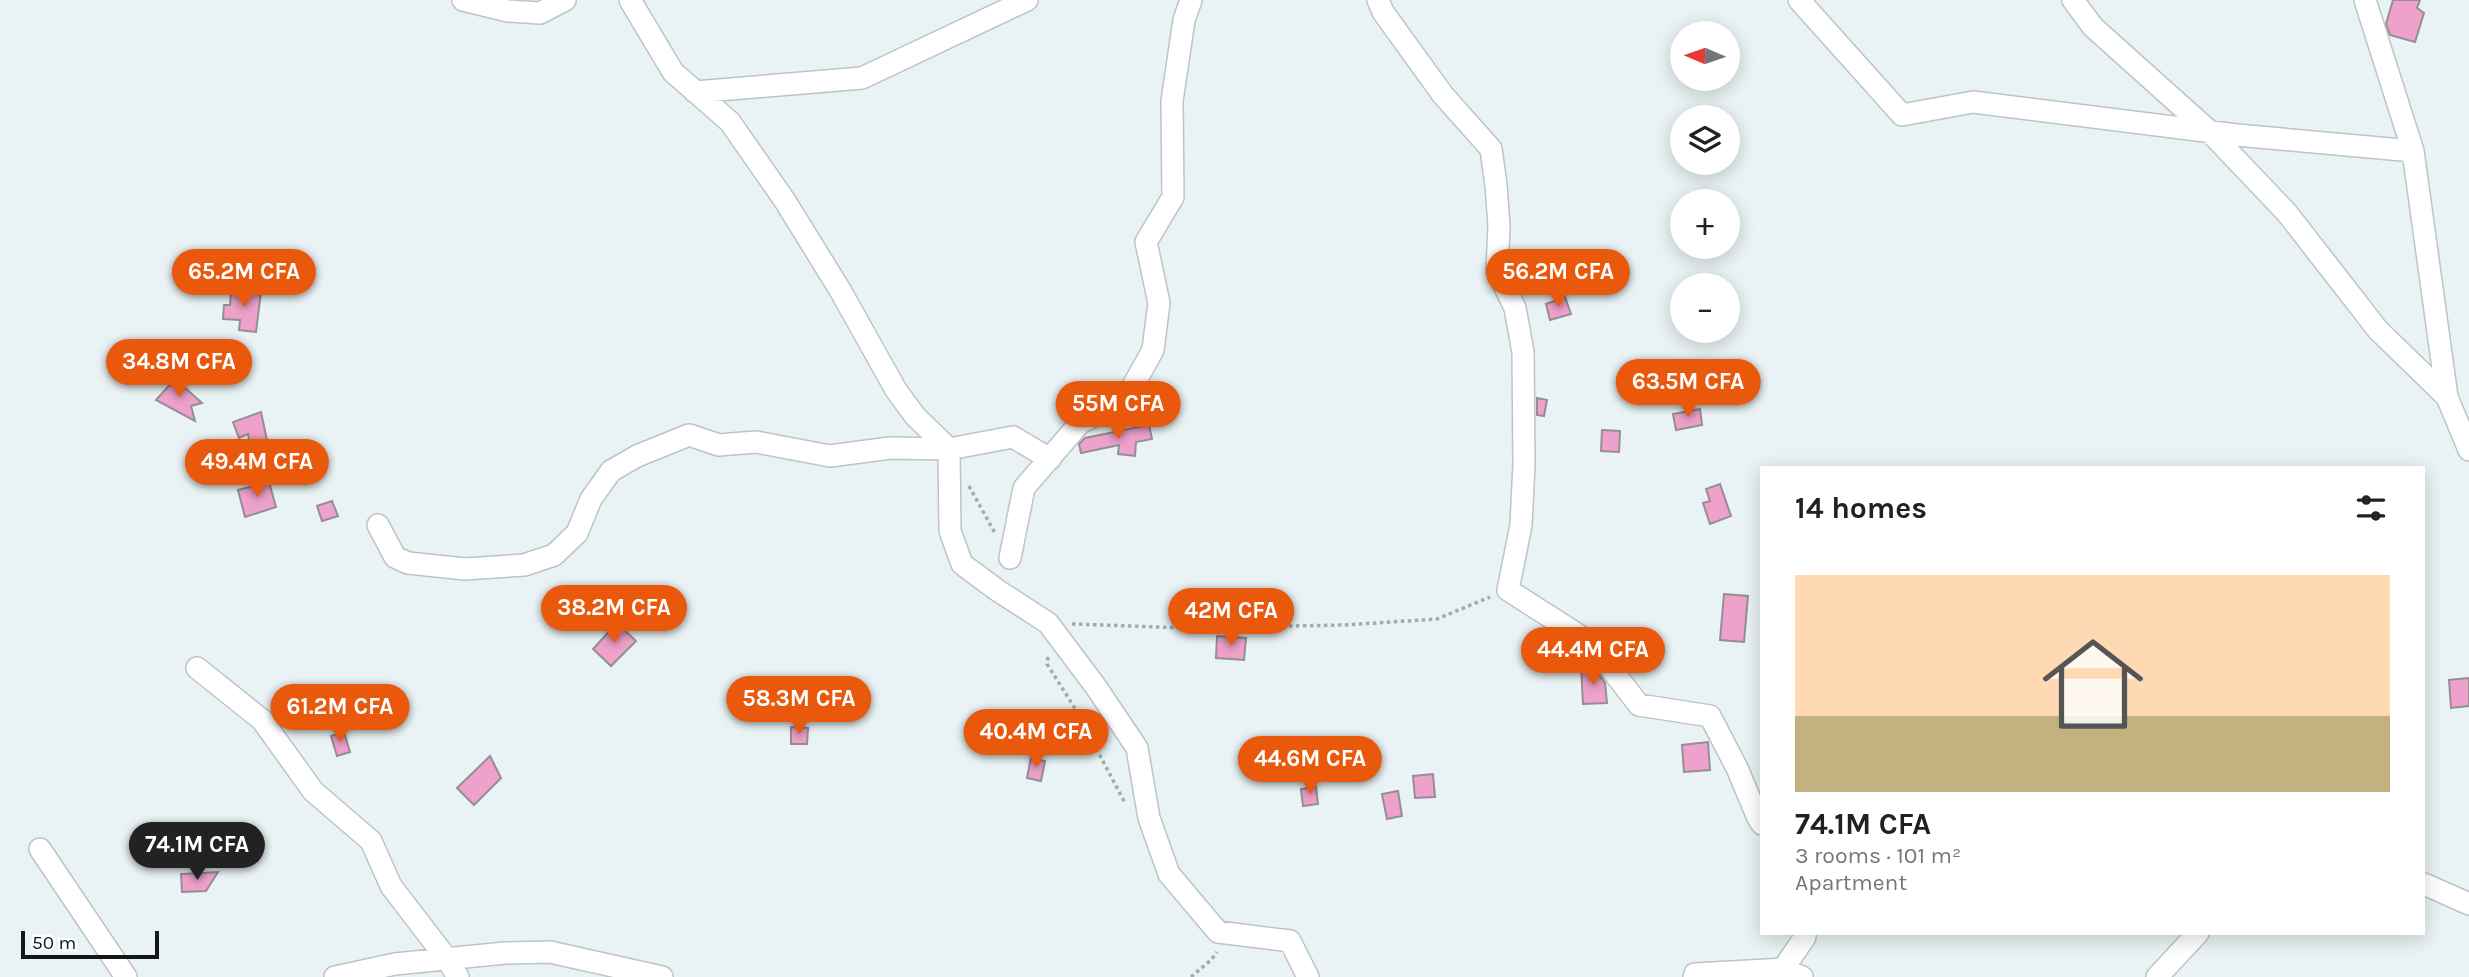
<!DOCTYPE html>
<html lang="en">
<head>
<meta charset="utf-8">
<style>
  :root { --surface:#fff; --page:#f2f2f2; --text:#202124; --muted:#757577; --accent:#ea580c }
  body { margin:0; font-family:Karla,sans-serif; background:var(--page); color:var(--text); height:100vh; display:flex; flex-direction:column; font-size:26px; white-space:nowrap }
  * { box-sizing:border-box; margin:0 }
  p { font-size:23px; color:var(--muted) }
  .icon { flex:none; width:38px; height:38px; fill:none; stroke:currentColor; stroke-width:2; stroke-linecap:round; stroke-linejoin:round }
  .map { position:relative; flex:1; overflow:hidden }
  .side { position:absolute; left:1760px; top:466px; width:665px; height:469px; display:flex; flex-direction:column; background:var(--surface); border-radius:0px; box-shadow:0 4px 18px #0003 }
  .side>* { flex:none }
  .needle { width:46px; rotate:272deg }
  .tools { position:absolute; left:1670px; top:21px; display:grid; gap:14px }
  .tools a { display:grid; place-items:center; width:70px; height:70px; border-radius:50%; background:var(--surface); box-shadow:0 4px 18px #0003; font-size:35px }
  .scale { position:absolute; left:21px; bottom:18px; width:138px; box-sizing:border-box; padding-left:7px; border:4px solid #141718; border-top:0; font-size:19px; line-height:24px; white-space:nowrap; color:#141718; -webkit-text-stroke:5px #fbfeff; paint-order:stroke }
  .price { position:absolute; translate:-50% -60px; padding:0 16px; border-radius:24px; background:var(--accent); color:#fff; font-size:23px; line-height:46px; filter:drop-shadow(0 2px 4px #0008) }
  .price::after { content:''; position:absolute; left:50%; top:42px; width:21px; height:16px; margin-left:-10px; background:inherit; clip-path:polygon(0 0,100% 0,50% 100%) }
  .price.on { background:#222; color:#fff }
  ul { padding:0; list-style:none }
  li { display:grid; align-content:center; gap:14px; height:371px; padding:0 35px }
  li span { display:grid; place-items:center; height:217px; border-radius:0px; color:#555 }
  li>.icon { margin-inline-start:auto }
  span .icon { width:126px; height:126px; fill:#fffc; stroke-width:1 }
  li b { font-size:30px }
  h2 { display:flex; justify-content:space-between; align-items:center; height:84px; padding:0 35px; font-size:30px }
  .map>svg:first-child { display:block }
  .building { fill:#eea1ca; stroke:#958e92; stroke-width:2 }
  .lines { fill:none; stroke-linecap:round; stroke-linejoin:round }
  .minor-casing { stroke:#bcc4c6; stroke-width:24 }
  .path { stroke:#a3aaab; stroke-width:3.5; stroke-dasharray:3.5 3.5; stroke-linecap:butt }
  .minor { stroke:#fff; stroke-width:21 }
</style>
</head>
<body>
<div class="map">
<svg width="2469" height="977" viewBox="0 0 2469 977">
  <rect width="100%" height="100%" fill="#e9f2f4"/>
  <path class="building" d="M2393,0H2420L2417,8L2424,13L2415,42L2390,35L2386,24Z
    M231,291L261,292L256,332L239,330L240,320L223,319L224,305H230Z
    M1565,297L1571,314L1550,320L1546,304Z
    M175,379L202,403L191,406L195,421L156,400Z
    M1537,398L1547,400L1544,416L1537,415Z
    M1700,409L1702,425L1676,430L1673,414Z
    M261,412L268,445L251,449L248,434L239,438L233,422Z
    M1149,425L1152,439L1136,442L1135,456L1118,454L1119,445L1081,453L1079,444L1085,438Z
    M1602,430L1620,431L1619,452L1601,451Z
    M269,482L276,507L245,517L238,490Z
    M1720,484L1731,516L1710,524L1703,503L1710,501L1706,489Z
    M332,501L338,516L322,521L317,506Z
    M1724,594L1748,596L1744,642L1720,640Z
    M617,623L636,641L611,666L593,649Z
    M1217,636L1246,638L1244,660L1216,658Z
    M1581,666H1592L1605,683L1607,703L1583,704Z
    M2469,678V706L2451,708L2449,680Z
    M791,727L808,728L807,744H791Z
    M344,732L350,752L337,756L331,736Z
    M1708,742L1710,770L1684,772L1682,745Z
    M490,756L501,778L474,805L457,788Z
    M1031,758L1045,761L1041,781L1027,778Z
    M1433,774L1435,797L1415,798L1413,776Z
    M1316,787L1318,804L1303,806L1301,789Z
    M1398,791L1402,816L1387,819L1382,794Z
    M218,872L206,891L182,892L181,874Z"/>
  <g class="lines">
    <g class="minor-casing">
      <path id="minor" d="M463,0L508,11L540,13L565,0
        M630,0L673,72L730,122L785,201L840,290L896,390L915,416L949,449L950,531L962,564L997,590L1048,623L1096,687L1137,748L1149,818L1169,874L1218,932L1290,941L1308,977
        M1378,0L1383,12L1443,95L1491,149L1496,185L1499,226L1497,270L1515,308L1523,352L1524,464L1521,525L1508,590L1591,643L1639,705L1710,716L1737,768L1758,818L1762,824
        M1799,0L1902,115L1973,102L2237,135L2413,151
        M2073,0L2093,27L2209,131L2287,213L2378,330L2447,397
        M2365,0L2413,151L2447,397L2469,450
        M695,92L862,78L1027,0
        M378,525L395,557L408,563L465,569L524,565L554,555L577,533L591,499L611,471L637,456L689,435L719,445L756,442L830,456L890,448L949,449L1013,437L1050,459
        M1010,558L1024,488L1080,423L1125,400L1153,350L1159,303L1146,242L1173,197L1172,101L1184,20L1191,0
        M197,668L262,720L313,791L371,841L391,886L447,959L458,977
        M40,849L126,977
        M2424,884L2469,904
        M1783,969L1805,937V933
        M335,977L395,964L505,953L550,952L662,977
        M1694,977L1695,974L1783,969L1802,977
        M2157,977L2198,933"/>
    </g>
    <path class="path" d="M969,486L996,535
      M1072,624L1187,628L1344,625L1437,619L1490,597
      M1048,657L1047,664L1076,710L1125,803
      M1191,977L1212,959L1217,952"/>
    <use href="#minor" class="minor"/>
  </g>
</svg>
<div class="tools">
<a><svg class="needle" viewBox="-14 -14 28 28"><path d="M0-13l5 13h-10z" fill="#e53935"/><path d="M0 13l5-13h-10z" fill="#757577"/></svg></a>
<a><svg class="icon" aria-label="layers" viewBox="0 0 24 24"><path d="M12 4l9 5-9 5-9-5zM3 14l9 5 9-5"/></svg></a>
<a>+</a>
<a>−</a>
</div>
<div class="scale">50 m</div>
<b class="price" style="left:244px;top:309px">65.2M CFA</b>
<b class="price" style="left:1558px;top:309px">56.2M CFA</b>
<b class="price" style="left:179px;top:399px">34.8M CFA</b>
<b class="price" style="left:1688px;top:419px">63.5M CFA</b>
<b class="price" style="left:1118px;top:441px">55M CFA</b>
<b class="price" style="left:257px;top:499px">49.4M CFA</b>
<b class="price" style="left:614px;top:645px">38.2M CFA</b>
<b class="price" style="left:1231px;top:648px">42M CFA</b>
<b class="price" style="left:1593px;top:687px">44.4M CFA</b>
<b class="price" style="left:799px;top:736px">58.3M CFA</b>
<b class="price" style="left:340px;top:744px">61.2M CFA</b>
<b class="price" style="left:1036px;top:769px">40.4M CFA</b>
<b class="price" style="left:1310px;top:796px">44.6M CFA</b>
<b class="price on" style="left:197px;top:882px">74.1M CFA</b>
<section class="side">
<h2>14 homes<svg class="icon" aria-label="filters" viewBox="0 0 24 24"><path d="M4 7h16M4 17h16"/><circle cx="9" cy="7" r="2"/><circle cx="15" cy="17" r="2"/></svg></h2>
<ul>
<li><span style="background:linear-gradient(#ffd9b3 65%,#c2b280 0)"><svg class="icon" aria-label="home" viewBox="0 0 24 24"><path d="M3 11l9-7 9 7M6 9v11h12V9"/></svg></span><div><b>74.1M CFA</b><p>3 rooms · 101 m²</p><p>Apartment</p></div></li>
</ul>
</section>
</div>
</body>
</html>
